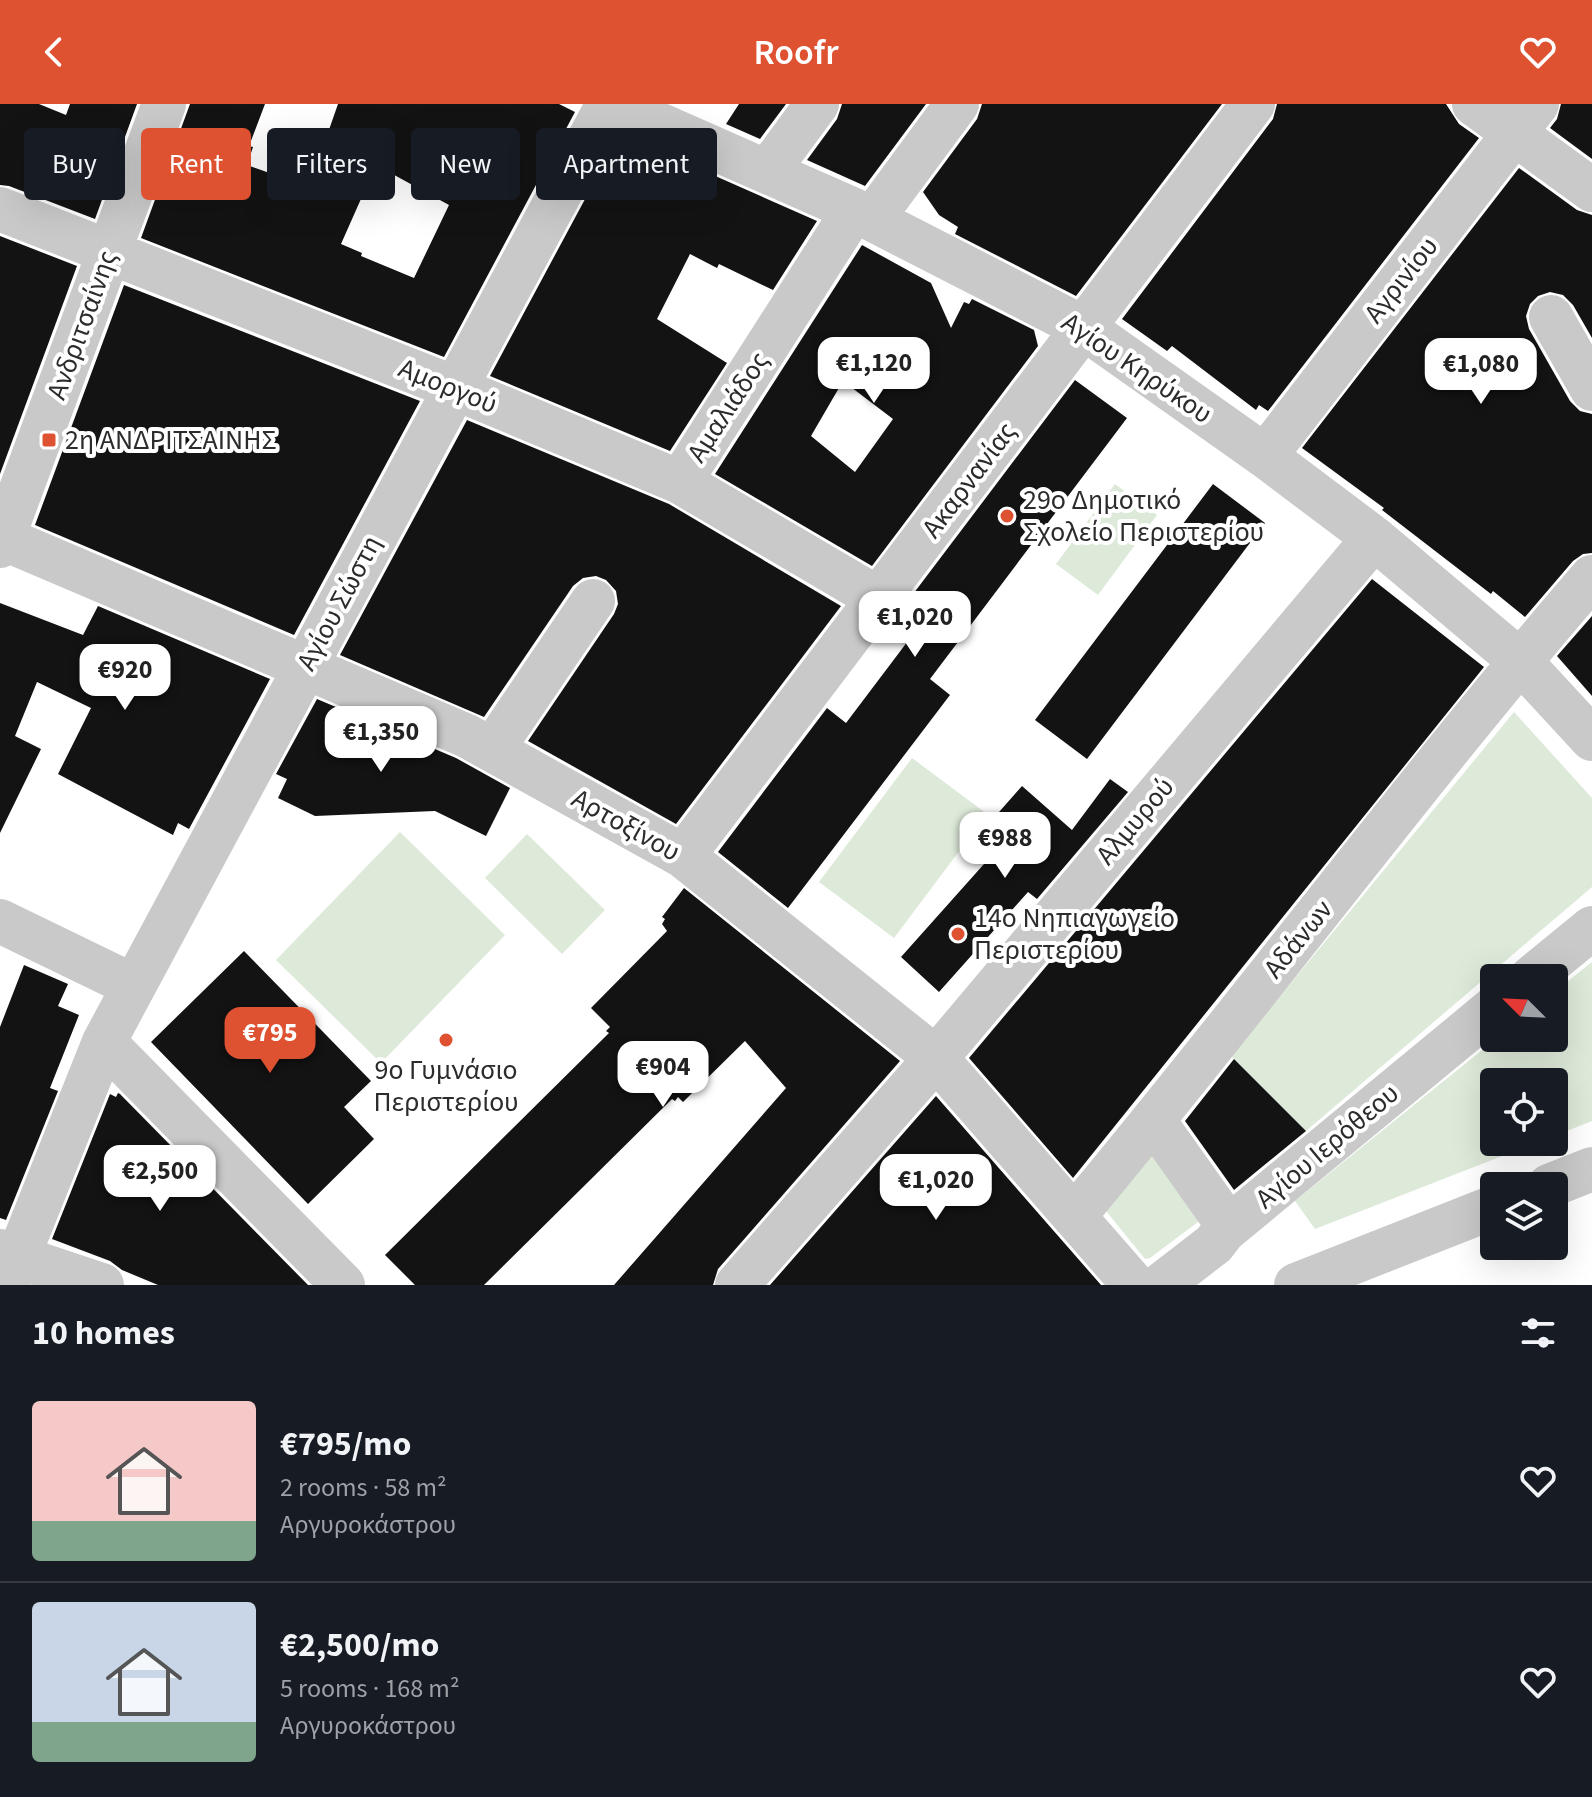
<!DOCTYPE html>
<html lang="en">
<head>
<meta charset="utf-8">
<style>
  :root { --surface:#171b24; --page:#242831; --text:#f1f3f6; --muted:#9ea1a6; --line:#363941; --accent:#de5232 }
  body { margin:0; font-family:"Source Sans 3",sans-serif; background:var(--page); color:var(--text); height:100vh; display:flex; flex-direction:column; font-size:30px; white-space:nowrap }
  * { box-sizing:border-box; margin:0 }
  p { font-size:26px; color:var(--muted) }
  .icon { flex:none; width:44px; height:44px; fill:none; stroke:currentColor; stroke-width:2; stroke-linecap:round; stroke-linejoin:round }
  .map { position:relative; height:1181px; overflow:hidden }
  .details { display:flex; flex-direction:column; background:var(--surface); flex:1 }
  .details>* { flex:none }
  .guide { position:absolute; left:24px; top:24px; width:800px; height:72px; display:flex; gap:16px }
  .needle { width:52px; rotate:294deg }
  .buttons { position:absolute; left:1480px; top:860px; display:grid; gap:16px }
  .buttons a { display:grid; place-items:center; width:88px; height:88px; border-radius:8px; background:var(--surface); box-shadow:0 8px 32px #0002; font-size:40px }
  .price { position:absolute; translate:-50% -68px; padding:0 18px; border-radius:16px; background:#fff; color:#222; font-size:26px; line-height:52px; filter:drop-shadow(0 2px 4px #0008) }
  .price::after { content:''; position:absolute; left:50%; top:48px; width:24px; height:18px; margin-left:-12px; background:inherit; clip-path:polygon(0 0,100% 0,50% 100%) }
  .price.selected { background:var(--accent); color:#fff }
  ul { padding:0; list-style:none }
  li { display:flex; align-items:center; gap:24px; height:200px; padding:0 32px }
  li+li { border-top:2px solid var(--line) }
  li span { display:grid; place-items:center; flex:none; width:224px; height:160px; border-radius:8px; color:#555 }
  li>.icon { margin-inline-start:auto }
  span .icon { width:96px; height:96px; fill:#fffc; stroke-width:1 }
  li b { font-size:34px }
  h2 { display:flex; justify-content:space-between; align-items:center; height:96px; padding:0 32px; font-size:34px }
  .chip { padding:0 28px; border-radius:8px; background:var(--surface); box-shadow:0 8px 32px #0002; font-size:28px; line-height:72px }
  .chip.selected { background:var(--accent); color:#fff }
  header { display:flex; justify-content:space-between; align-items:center; height:104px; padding:0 32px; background:var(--accent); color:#fff; font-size:36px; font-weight:600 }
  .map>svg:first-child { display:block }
  .green { fill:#dde9d9 }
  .building { fill:#131313; fill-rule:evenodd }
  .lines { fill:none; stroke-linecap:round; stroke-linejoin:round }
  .minor { stroke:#c9c9c9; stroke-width:44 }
  .poi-dot { fill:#de5232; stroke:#fff; stroke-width:3 }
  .labels { text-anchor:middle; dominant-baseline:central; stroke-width:8; stroke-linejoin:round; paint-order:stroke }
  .street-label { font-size:28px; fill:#2c2c2c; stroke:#fff }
  .poi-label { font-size:28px; fill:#2c2c2c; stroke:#fff; text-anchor:start }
</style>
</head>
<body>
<header><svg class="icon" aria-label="back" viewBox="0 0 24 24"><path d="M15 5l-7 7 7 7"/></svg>Roofr<svg class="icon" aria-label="heart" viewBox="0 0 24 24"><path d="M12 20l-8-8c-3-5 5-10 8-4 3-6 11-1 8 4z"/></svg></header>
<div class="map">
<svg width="1592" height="1181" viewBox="0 0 1592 1181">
  <rect width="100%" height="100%" fill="#fff"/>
  <path class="green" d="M1115,380L1157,411L1098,491L1056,460Z
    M1514,608L1592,694V783L1306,1027L1231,952Z
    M912,654L987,710L894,834L819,778Z
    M400,728L505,831L381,959L276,856Z
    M527,730L605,806L562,850L485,774Z
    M1592,858V1017L1554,1032V978H1494V1038H1538L1315,1125L1295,1097L1497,934H1554V888Z
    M1154,1046L1202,1115L1150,1154L1145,1155L1106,1107Z"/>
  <path class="building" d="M0,0H39L66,11L70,0H137L95,115L9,82L0,81Z
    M190,0H265L249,42L253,43L247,61L309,83L338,0H559L575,8L444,253L141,134ZM376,61L449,101L414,174L361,152L362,149L341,140Z
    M739,0H786L760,35L726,20Z
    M842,0H926L865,82L807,56L837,15Z
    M982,0H1222L1076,192L955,130L958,123L939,111L923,88L977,15Z
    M1277,0H1446L1459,20L1479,34L1268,307L1259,301L1256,306L1172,242L1167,247L1122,215L1273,15Z
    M1561,0H1592V55L1550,24L1557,15Z
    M620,30L817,117L773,186L719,160L717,164L690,150L657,215L727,259L670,347L490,272Z
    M1519,64L1577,106L1592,111V234L1573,201L1563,191L1550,188L1538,192L1530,200L1526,212L1529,225L1570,297L1580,307L1592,310V449L1583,450L1573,457L1525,513L1493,487L1491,490L1382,406L1384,404L1302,344Z
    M0,132L77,162L0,370Z
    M862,141L931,179L951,224L964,198L969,200L972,195L1034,226L1038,242L872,462L715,370ZM843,277L893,315L855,368L811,332Z
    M124,181L420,297L294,531L35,421Z
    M1075,276L1127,314L930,575L950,591L788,804L718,748L827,604L846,619L917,525L898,510Z
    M467,316L669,400L841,502L676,720L528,637L614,510L618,500L616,487L606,476L596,472L583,474L573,482L484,613L340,551Z
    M1213,380L1265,419L1087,655L1035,616Z
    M1372,475L1484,563L1073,1074L969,954Z
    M0,499L83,531L98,502L270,575L189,725L178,719L173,731L58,670L91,604L37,578L15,632L41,645L0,729Z
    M1592,512V592L1557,552Z
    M317,595L456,654L510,684L486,732L435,707L315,712L278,694L287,675L276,670Z
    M1110,675L1128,688L1037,795L1028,788L939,888L901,853L984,760L979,756L1005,727L992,716L1022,682L1072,726Z
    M684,784L900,957L718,1165L713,1181H614L786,984L745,937L683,998L678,993L675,997L672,995L484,1181H415L385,1151L609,929L606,927L610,923L591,904L667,827L662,820L665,815L662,813Z
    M244,847L371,977L344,1003L374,1035L308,1100L151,938Z
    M24,861L68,880L58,902L79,911L50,984L58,987L6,1116L0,1114V923Z
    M1234,955L1306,1027L1234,1086L1185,1017Z
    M118,989L120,990L308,1181H158L122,1166L110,1157L52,1135L110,990L116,993Z
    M936,992L1101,1181H770Z"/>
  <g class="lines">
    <path class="minor" d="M613,0L854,106L1084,224L1265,352L1374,434L1520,557L1592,635
      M1474,0L1592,86
      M767,68L817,0
      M0,105L455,284L680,378L879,495
      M872,115L957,0
      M1551,213L1592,285
      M1265,352L1537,0
      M680,378L854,106
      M0,433L467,632L683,752L936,954L1134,1181
      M0,442L164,0
      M492,646L593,497
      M683,752L1253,0
      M0,817L134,882
      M1531,874L1592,824
      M104,938L343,1181
      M1154,1017L1222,1113L1224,1127
      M1549,1082L1592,1065
      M1075,1111C1251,901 1413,680 1592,473
      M0,1147L102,1181
      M7,1181L104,938L608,0
      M737,1181L936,954L1374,434
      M1161,1181L1214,1140L1224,1127L1494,904
      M1296,1181L1494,1103"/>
  </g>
  <g class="poi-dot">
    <rect x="41" y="328" width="16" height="16" rx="4"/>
    <circle cx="1007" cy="412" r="8"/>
    <circle cx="958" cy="830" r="8"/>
    <circle cx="446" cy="936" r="8"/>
  </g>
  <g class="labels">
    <g class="street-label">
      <text transform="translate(1401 176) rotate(-52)">Αγρινίου</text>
      <text transform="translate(82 221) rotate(-70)">Ανδριτσαίνης</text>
      <text transform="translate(1137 264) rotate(34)">Αγίου Κηρύκου</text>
      <text transform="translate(448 282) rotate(22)">Αμοργού</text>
      <text transform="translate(728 303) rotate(-57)">Αμαλιάδος</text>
      <text transform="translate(969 376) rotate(-53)">Ακαρνανίας</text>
      <text transform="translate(339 499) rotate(-62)">Αγίου Σώστη</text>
      <text transform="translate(1135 717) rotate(-50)">Αλμυρού</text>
      <text transform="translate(626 721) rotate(29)">Αρτοξίνου</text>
      <text transform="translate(1298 835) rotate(-51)">Αδάνων</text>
      <text transform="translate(1327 1042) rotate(-40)">Αγίου Ιερόθεου</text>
    </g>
    <g class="poi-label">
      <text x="65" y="336">2η ΑΝΔΡΙΤΣΑΙΝΗΣ</text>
      <text x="1023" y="396">29o Δημοτικό<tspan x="1023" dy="32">Σχολείο Περιστερίου</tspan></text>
      <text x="974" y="814">14ο Νηπιαγωγείο<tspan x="974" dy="32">Περιστερίου</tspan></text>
      <text x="446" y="966" text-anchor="middle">9ο Γυμνάσιο<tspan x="446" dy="32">Περιστερίου</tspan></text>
    </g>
  </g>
</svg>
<div class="buttons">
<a><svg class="needle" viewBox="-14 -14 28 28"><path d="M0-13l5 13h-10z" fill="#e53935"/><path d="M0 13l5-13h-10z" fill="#9ea1a6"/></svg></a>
<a><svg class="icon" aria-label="locate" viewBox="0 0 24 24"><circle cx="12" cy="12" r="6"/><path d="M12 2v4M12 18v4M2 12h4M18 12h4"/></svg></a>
<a><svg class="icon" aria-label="layers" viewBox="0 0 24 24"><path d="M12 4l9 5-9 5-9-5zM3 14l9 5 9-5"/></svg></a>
</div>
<b class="price" style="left:874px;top:301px">€1,120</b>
<b class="price" style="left:1481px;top:302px">€1,080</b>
<b class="price" style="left:915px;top:555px">€1,020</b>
<b class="price" style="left:125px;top:608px">€920</b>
<b class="price" style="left:381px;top:670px">€1,350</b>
<b class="price" style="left:1005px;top:776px">€988</b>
<b class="price selected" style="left:270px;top:971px">€795</b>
<b class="price" style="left:663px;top:1005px">€904</b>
<b class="price" style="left:160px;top:1109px">€2,500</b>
<b class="price" style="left:936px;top:1118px">€1,020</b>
<div class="guide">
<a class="chip">Buy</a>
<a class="chip selected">Rent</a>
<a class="chip">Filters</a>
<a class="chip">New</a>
<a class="chip">Apartment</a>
</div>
</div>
<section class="details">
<h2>10 homes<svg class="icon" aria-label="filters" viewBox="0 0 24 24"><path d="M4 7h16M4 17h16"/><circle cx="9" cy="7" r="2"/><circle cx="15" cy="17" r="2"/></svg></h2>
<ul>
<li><span style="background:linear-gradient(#f6c9c9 75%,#7fa58c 0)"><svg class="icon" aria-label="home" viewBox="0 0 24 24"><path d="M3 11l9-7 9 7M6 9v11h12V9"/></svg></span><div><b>€795/mo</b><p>2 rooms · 58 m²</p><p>Αργυροκάστρου</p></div><svg class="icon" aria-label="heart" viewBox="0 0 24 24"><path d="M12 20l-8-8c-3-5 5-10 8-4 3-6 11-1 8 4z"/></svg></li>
<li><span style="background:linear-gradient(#c9d6e8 75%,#7fa58c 0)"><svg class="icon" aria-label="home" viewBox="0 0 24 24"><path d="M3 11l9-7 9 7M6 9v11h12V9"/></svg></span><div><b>€2,500/mo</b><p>5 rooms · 168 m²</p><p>Αργυροκάστρου</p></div><svg class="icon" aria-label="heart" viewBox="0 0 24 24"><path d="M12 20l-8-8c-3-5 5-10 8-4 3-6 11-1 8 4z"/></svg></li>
</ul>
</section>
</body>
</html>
